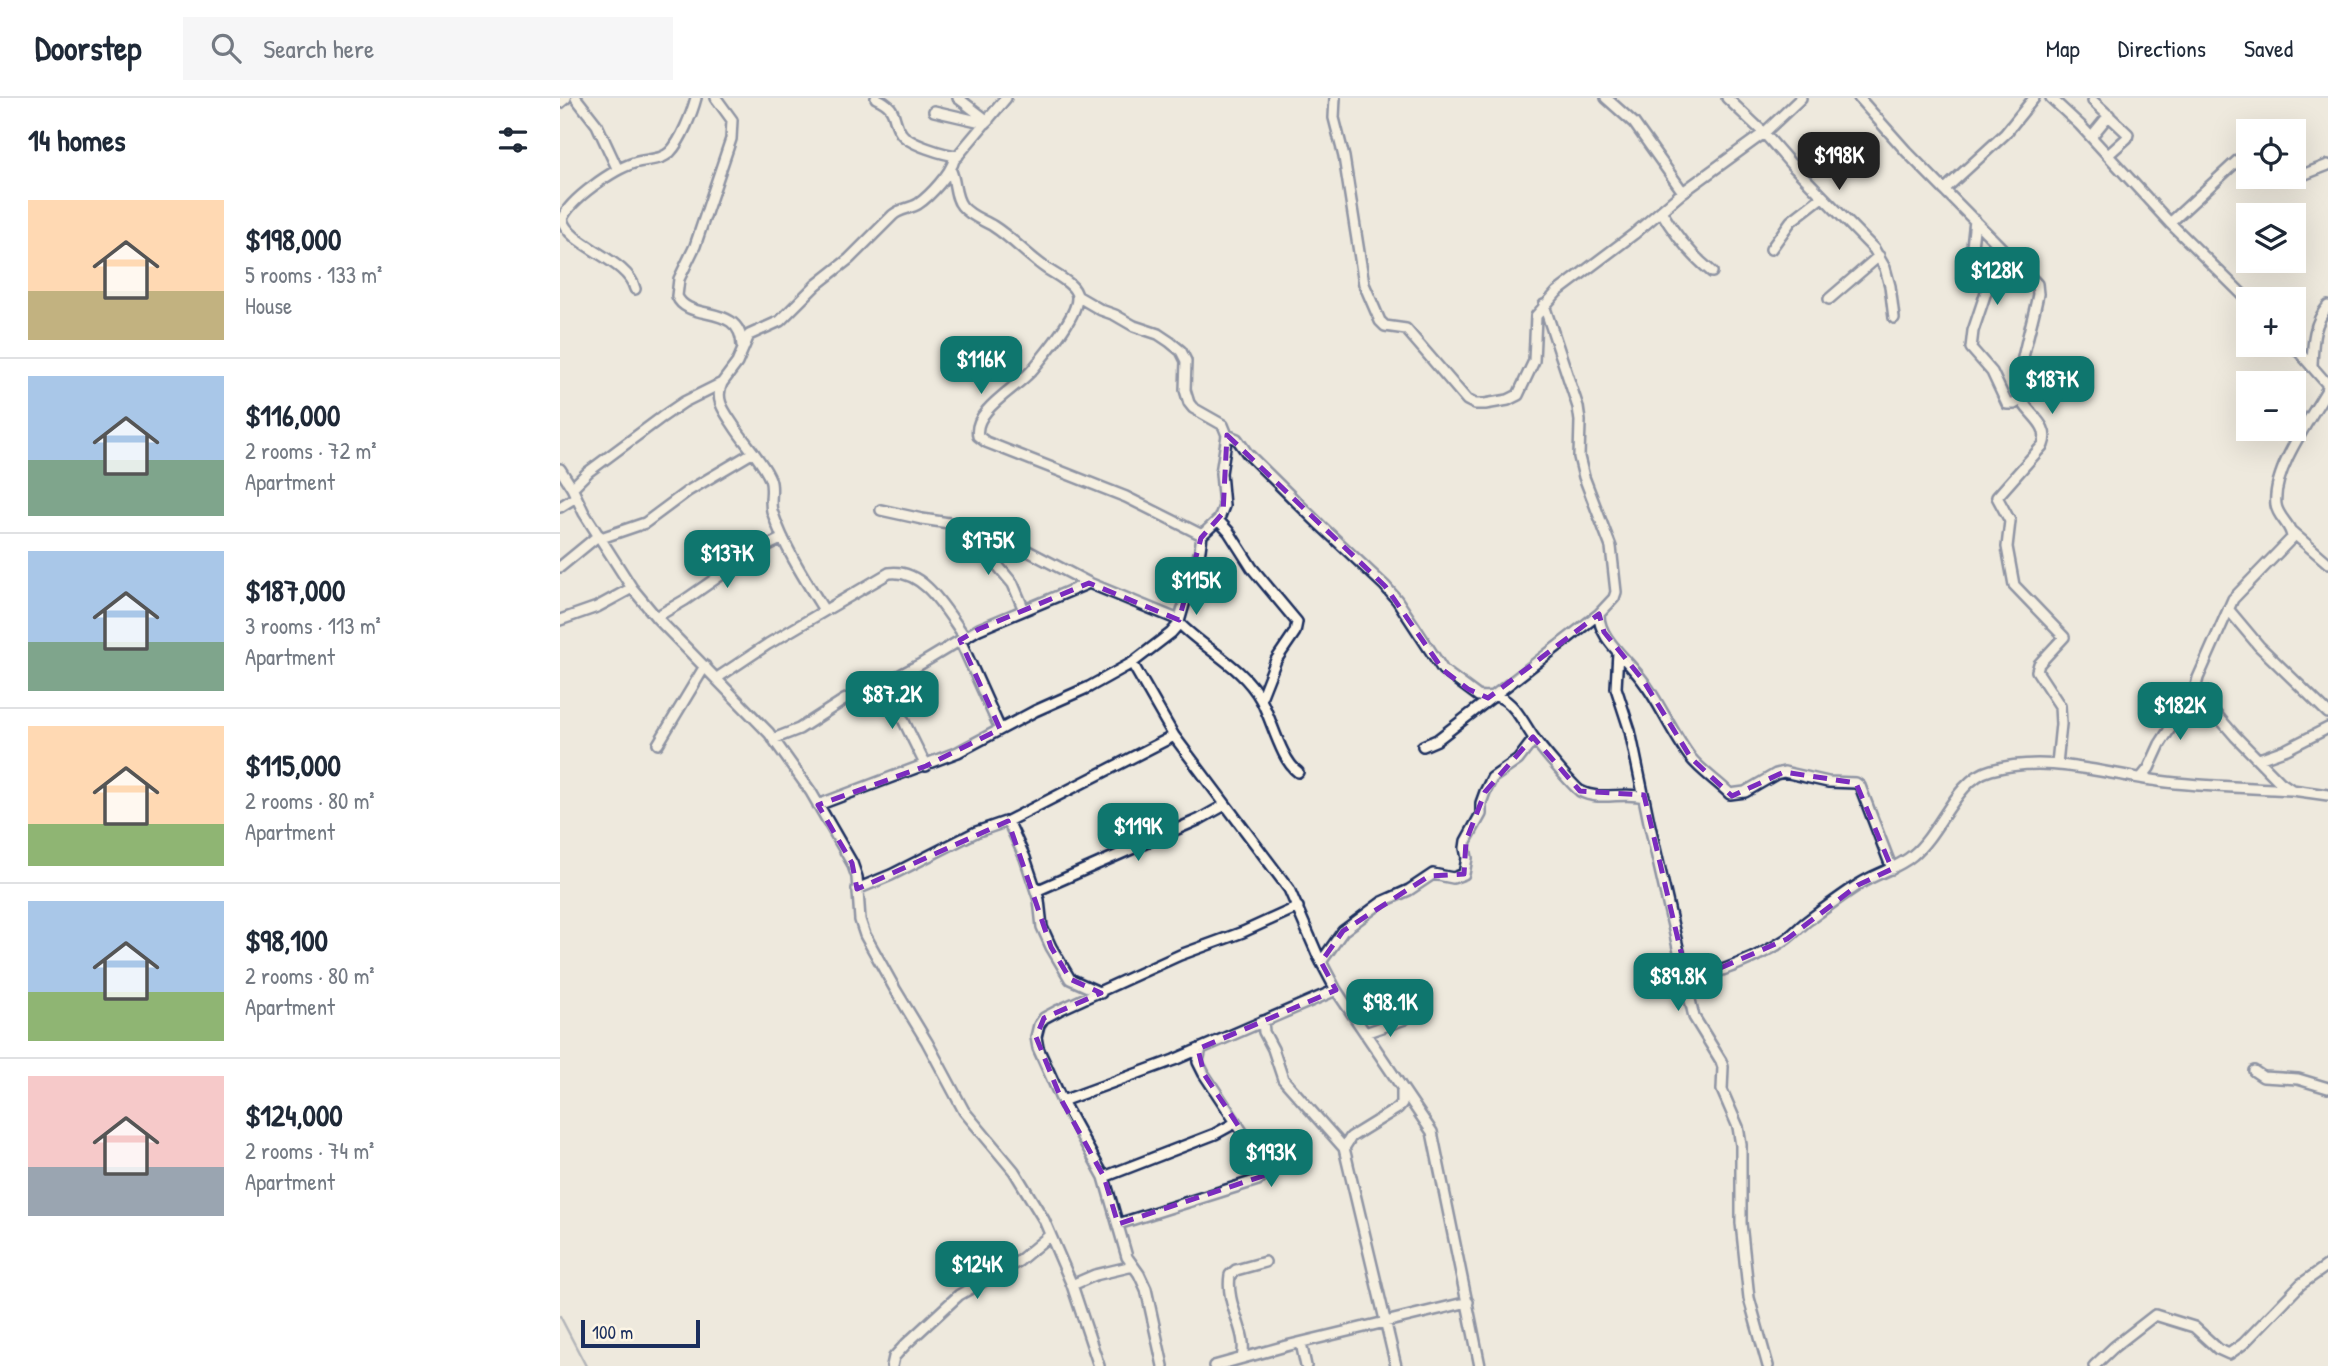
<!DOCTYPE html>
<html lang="en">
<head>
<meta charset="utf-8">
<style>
  :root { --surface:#fff; --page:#f6f6f7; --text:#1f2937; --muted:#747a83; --line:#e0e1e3; --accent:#0f766e }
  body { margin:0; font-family:"Patrick Hand",sans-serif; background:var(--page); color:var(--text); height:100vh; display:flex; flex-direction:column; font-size:26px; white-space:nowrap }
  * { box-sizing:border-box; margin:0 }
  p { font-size:23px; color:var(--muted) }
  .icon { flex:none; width:38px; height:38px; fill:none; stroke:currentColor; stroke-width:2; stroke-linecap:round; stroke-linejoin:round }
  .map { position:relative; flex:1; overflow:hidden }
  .details { display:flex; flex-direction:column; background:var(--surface); width:560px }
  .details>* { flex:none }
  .fabs { position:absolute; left:1676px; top:21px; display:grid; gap:14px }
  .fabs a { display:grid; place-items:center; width:70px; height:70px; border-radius:0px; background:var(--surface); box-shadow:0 7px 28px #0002; font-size:35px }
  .scale { position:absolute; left:21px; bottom:18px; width:119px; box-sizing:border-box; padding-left:7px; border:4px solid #1b2f5e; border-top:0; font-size:19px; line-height:24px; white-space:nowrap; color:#1b2f5e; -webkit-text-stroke:5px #fcf5e5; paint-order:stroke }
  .price { position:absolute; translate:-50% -60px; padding:0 16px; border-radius:14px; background:var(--accent); color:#fff; font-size:23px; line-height:46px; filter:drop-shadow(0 2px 4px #0008) }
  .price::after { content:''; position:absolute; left:50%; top:42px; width:21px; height:16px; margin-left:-10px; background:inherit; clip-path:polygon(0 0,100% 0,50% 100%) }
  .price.active { background:#222; color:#fff }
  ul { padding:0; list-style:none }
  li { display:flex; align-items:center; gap:21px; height:175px; padding:0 28px }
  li+li { border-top:2px solid var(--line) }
  li span { display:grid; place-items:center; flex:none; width:196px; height:140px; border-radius:0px; color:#555 }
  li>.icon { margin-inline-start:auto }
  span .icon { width:84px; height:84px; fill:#fffc; stroke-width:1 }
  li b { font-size:30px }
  h2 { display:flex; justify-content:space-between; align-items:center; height:84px; padding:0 28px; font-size:30px }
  header { display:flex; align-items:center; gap:42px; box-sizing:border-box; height:98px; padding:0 35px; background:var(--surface); border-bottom:2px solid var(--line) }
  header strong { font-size:33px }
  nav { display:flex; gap:38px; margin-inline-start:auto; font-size:24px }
  .search { width:490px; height:63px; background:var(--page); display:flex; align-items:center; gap:18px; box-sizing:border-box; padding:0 24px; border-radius:0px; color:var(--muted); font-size:26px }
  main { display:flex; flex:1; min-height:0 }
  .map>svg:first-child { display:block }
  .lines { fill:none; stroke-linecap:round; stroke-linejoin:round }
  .stream { stroke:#6c778f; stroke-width:2.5 }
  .street-casing { stroke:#1b2f5e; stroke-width:14 }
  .street { stroke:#fcf5e5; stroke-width:9 }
  .marked { fill:none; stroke:#7b2cbf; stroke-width:5; stroke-dasharray:14 9; stroke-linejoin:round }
</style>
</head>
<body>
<header>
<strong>Doorstep</strong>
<div class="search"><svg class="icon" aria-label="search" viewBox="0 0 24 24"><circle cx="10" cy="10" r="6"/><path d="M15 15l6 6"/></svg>Search here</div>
<nav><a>Map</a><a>Directions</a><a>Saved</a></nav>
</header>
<main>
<section class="details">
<h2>14 homes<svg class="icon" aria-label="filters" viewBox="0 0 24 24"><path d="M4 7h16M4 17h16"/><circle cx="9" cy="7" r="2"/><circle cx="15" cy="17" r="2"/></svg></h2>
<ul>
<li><span style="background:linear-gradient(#ffd9b3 65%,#c2b280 0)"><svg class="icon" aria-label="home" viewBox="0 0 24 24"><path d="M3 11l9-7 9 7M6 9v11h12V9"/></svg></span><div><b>$198,000</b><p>5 rooms · 133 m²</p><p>House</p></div></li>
<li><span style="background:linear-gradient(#a9c7e8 60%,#7fa58c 0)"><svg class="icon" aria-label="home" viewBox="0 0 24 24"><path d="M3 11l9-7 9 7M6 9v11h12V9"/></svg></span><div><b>$116,000</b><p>2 rooms · 72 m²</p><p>Apartment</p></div></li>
<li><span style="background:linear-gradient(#a9c7e8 65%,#7fa58c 0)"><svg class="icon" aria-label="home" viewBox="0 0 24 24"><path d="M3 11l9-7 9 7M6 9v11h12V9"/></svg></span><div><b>$187,000</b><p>3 rooms · 113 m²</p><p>Apartment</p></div></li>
<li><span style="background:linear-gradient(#ffd9b3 70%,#8fb573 0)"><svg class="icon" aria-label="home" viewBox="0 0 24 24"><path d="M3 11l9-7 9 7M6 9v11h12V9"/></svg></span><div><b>$115,000</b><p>2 rooms · 80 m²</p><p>Apartment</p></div></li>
<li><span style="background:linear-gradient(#a9c7e8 65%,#8fb573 0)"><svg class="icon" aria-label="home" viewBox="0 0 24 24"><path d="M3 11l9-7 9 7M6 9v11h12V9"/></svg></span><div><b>$98,100</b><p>2 rooms · 80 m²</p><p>Apartment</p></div></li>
<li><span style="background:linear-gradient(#f6c9c9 65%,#9aa5b1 0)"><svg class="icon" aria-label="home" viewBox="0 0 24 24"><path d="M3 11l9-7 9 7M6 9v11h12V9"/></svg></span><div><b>$124,000</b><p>2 rooms · 74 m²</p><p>Apartment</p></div></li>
</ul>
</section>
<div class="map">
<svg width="1768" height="1268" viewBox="0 0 1768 1268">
  <rect width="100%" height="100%" fill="#eee9dd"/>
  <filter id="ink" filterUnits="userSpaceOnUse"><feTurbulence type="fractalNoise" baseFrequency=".0143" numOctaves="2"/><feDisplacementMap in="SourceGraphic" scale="14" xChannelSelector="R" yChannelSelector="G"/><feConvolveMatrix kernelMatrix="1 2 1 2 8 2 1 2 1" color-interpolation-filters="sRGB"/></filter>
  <g filter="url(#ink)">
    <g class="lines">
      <path class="stream" d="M0,1218L26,1268"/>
      <g class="street-casing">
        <path id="street" d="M16,0L37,27L58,72
          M156,0L172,22L171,41L135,148L119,181L117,198C128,225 181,204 182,248
          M316,0C340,11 330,19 341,35C348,46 385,57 398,58
          M398,0L428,23
          M775,0L774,20L784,59L804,186L820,223L825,228L846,231L907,302L915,306H925L948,302L958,297L974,263L976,218L997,194L1074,136L1123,94L1204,35L1241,0
          M1046,0L1074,25L1123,94
          M1167,0L1204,35L1231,66L1314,151L1325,170L1330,188L1334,220
          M1299,0L1346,53L1477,186L1478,196C1474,220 1456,275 1459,295C1463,315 1492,325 1483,347L1437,399L1450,423L1447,449L1454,487L1504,539L1479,566L1477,573L1500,608L1501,626L1497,666
          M1491,0L1520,27L1610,125L1689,203
          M1533,3L1568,36L1567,40L1548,57
          M0,5L6,0
          M374,13L426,25
          M1531,39L1549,17
          M391,73C396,84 394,98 402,108C410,118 423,122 433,128C452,140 468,158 487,171C496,177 517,187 517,199C518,218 484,257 473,271C459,289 412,312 418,338L426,344L566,399L642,437
          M1734,76H1745L1768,67
          M1384,92L1445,36L1474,0
          M1101,113C1115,137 1130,156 1152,174
          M1415,122L1410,167L1414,178L1427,191L1413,233L1411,250L1432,274L1447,306H1454L1461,302
          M1610,125L1677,63L1689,61
          M1211,151L1231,123L1262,99
          M75,191C68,161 8,148 2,121C10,101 54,71 74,65C85,61 101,63 110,54C121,43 132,15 136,0
          M1269,201L1319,158
          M984,207L1018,309L1020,323L1019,359L1024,379L1051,449L1056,494L1054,500L1039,516C1038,537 1061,556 1073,571C1097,597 1109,631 1130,659C1141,673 1157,683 1170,696L1185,694L1216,676L1224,674L1268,684L1296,685L1300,688L1332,771
          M1733,247L1768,287
          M1752,267C1753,244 1753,226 1768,208
          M162,285C154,302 165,314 174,328C184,344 204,365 210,381C214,391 209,402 212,413C224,449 244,480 264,512
          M1768,290C1751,320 1712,372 1716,407C1718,420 1732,427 1732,440L1673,501L1638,580L1635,592L1675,638L1720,684L1732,692L1768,697
          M667,337L677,341L687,355L760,427L825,488L837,502L883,572L918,598C925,600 933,597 939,599C955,605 965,628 974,640C980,649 1013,688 1020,693C1040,704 1063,693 1084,699
          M0,371L12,390L24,415L72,490L96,519L209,635L251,694L292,765L297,779L300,822L305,837L335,891L367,944L404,1013L454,1073L484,1122L512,1187L539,1268
          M12,390L28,374L102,319L124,304L162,285L177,265L189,237L220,223L256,187L289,161L333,117C341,110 350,111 358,106C370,98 391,75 394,62L446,0
          M0,409L16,399
          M321,412L362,421L416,429L445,441L529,485L619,522
          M658,422L669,434L692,470L737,524L735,534L716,562L701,600
          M1731,433L1768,465
          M439,438L436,458L438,468L453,486L464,512
          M41,440L85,425L128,393L192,355
          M0,469L39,437
          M1668,511L1699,548L1768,615
          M96,519L125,502L194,454L223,440
          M0,522L37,509L72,490
          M619,525C645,552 683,568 701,602C712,622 721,662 738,674
          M400,542L440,631
          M1058,554L1056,590L1070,633L1089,724L1134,919L1161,963L1163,969L1162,992L1178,1029L1181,1047V1125L1189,1200L1208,1268
          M572,565L614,638L729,791L758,858L776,892L872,1034L920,1268
          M157,580L208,546L329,475C365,470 387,515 405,539
          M325,585L366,668
          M213,641L239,631L284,602L325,585L359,567L419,531L529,485
          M98,646L145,568
          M863,648L877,642L1039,516
          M1699,661L1727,651L1768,630
          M1581,680L1589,670L1600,646L1635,592
          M258,707L398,654L475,613L529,589L572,565L611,535L618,527L640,452L642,437L659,421L664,408L661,375L667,337L663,327L633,310L629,305L625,292L626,263L621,253L610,244L598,236L574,228L555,217L541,212L517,198
          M448,723L465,760L479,802L482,829L491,849L510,881L541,895
          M297,791L331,777L416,734L448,723L614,638
          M476,793L640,721L665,707
          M761,864L783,833L822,804L849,792L873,776L893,780L904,776L907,760L905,750L906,743L921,716V705L925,694L932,680L958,662L974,641
          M1128,884C1161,873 1196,861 1225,842C1234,836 1241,827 1250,821C1265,810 1281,798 1298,787C1316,775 1337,771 1353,757C1381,734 1396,681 1431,672C1489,656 1542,676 1599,683C1643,689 1688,689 1732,692
          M703,923L704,934L713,951L723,981L784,1050
          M805,935L845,921
          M1694,973L1703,979L1738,981L1768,990
          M502,1003L614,962L776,892
          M544,1079L655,1036L675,1025
          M558,1126L698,1082L703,1078V1073L683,1035L644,976L638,964L641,950
          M512,1187L535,1177L573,1168
          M741,1245L746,1268
          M682,1260C689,1233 665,1209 670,1177L676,1172L705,1164
          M332,1268L334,1259L346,1246L399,1197L459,1163L490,1137
          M603,1268L586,1191L579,1176L567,1159L544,1079L502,1003L478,950L476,939L479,927L484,920L499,912L620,857L683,834L738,809
          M654,1268L726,1248L908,1204
          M836,1268L784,1050L791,1039L838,1010L842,1005V992
          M1534,1268L1554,1249L1595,1217L1634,1229L1658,1251L1669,1256L1683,1246L1741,1186L1768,1167"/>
      </g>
      <use href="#street" class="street"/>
    </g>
  </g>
  <path d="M0 0H1768V1268H0ZM667,337L825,488L883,572L908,591L928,600L1039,516L1044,534L1083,582L1131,660L1172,698L1224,674L1296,685L1332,771L1298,787L1227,841L1128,884L1084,697L1020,693L973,639L925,694L906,743L904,776L869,778L783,833L761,864L776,892L638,951L644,976L683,1035L703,1078L558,1126L544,1079L502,1003L476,939L484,920L541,895L510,881L491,849L448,723L297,791L292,765L258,707L366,668L440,631L400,542L419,531L529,485L619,522L641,440L663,415Z" fill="#eee9dd" fill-opacity=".55" fill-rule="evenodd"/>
  <path class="marked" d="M667,337L825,488L883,572L908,591L928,600L1039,516L1044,534L1083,582L1131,660L1172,698L1224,674L1296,685L1332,771L1298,787L1227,841L1128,884L1084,697L1020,693L973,639L925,694L906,743L904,776L869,778L783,833L761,864L776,892L638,951L644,976L683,1035L703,1078L558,1126L544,1079L502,1003L476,939L484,920L541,895L510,881L491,849L448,723L297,791L292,765L258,707L366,668L440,631L400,542L419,531L529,485L619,522L641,440L663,415Z"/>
</svg>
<div class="fabs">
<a><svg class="icon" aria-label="locate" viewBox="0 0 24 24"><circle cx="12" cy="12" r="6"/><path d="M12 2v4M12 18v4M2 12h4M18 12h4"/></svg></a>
<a><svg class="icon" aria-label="layers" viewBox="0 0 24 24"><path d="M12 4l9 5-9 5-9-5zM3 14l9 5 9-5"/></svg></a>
<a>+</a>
<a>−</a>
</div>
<div class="scale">100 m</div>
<b class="price active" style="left:1279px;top:94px">$198K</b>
<b class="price" style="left:1437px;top:209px">$128K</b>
<b class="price" style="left:421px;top:298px">$116K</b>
<b class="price" style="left:1492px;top:318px">$187K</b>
<b class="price" style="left:428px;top:479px">$175K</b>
<b class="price" style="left:167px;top:492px">$137K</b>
<b class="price" style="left:636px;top:519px">$115K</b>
<b class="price" style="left:332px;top:633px">$87.2K</b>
<b class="price" style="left:1620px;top:644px">$182K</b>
<b class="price" style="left:578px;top:765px">$119K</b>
<b class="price" style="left:1118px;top:915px">$89.8K</b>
<b class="price" style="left:830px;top:941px">$98.1K</b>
<b class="price" style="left:711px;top:1091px">$193K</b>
<b class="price" style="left:417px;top:1203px">$124K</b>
</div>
</main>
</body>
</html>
